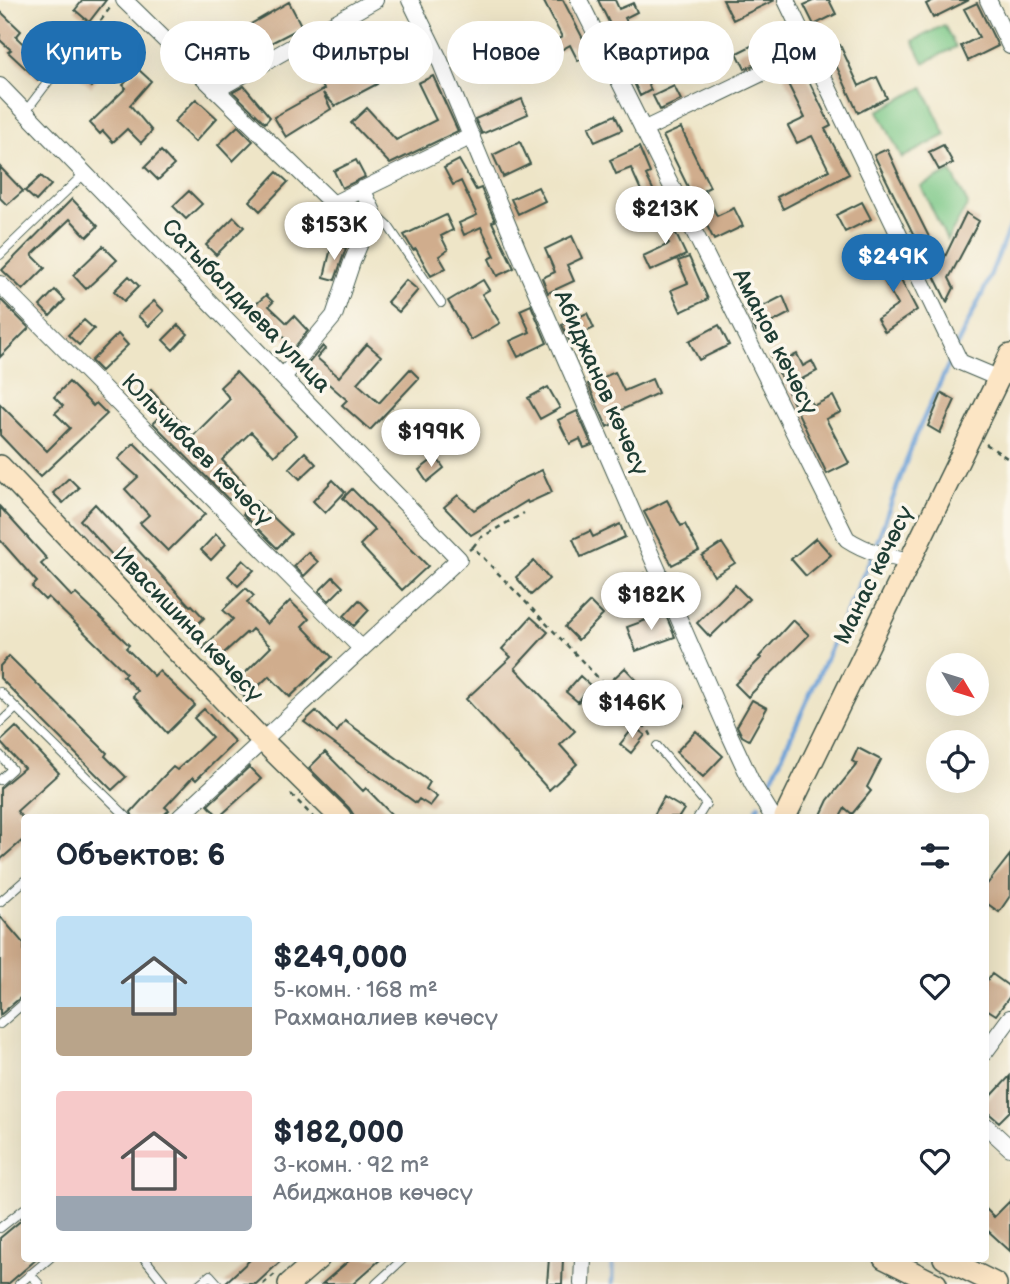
<!DOCTYPE html>
<html lang="ru">
<head>
<meta charset="utf-8">
<style>
  :root { --surface:#fff; --page:#f2f2f3; --text:#1f2937; --muted:#747a83; --accent:#1f6fb2 }
  body { margin:0; font-family:"Balsamiq Sans",sans-serif; background:var(--page); color:var(--text); height:100vh; display:flex; flex-direction:column; font-size:26px; white-space:nowrap }
  * { box-sizing:border-box; margin:0 }
  p { font-size:23px; color:var(--muted) }
  .icon { flex:none; width:38px; height:38px; fill:none; stroke:currentColor; stroke-width:2; stroke-linecap:round; stroke-linejoin:round }
  .map { position:relative; flex:1; overflow:hidden }
  .side { position:absolute; left:21px; top:814px; width:968px; height:448px; display:flex; flex-direction:column; background:var(--surface); border-radius:7px; box-shadow:0 7px 28px #0002 }
  .side>* { flex:none }
  .banner { position:absolute; left:21px; top:21px; width:970px; height:63px; display:flex; gap:14px }
  .needle { width:46px; rotate:128deg }
  .buttons { position:absolute; left:926px; top:653px; display:grid; gap:14px }
  .buttons a { display:grid; place-items:center; width:63px; height:63px; border-radius:50%; background:var(--surface); box-shadow:0 7px 28px #0002; font-size:35px }
  .price { position:absolute; translate:-50% -60px; padding:0 16px; border-radius:24px; background:#fff; color:#222; font-size:23px; line-height:46px; filter:drop-shadow(0 2px 4px #0008) }
  .price::after { content:''; position:absolute; left:50%; top:42px; width:21px; height:16px; margin-left:-10px; background:inherit; clip-path:polygon(0 0,100% 0,50% 100%) }
  .price.selected { background:var(--accent); color:#fff }
  ul { padding:0; list-style:none }
  li { display:flex; align-items:center; gap:21px; height:175px; padding:0 35px }
  li span { display:grid; place-items:center; flex:none; width:196px; height:140px; border-radius:7px; color:#555 }
  li>.icon { margin-inline-start:auto }
  span .icon { width:84px; height:84px; fill:#fffc; stroke-width:1 }
  li b { font-size:30px }
  h2 { display:flex; justify-content:space-between; align-items:center; height:84px; padding:0 35px; font-size:30px }
  .chip { padding:0 24px; border-radius:32px; background:var(--surface); box-shadow:0 7px 28px #0002; font-size:24px; line-height:63px }
  .chip.selected { background:var(--accent); color:#fff }
  .map>svg:first-child { display:block }
  .green { fill:#7bc887; stroke:#4d825e; stroke-width:2 }
  .lines { fill:none; stroke-linecap:round; stroke-linejoin:round }
  .stream { stroke:#6aa0d7; stroke-width:4.5 }
  .building { fill:#d0ad8d }
  .lane-casing { stroke:#3e564a; stroke-width:10 }
  .street-casing { stroke:#3e564a; stroke-width:18 }
  .secondary-casing { stroke:#3e564a; stroke-width:24 }
  .path { stroke:#3e564a; stroke-width:2.5; stroke-dasharray:5 5; stroke-linecap:butt }
  .lane { stroke:#fff; stroke-width:8 }
  .street { stroke:#fff; stroke-width:16 }
  .secondary { stroke:#fce5c4; stroke-width:21 }
  .labels { text-anchor:middle; dominant-baseline:central; stroke-width:7; stroke-linejoin:round; paint-order:stroke }
  .street-label { font-size:23px; fill:#1f3d34; stroke:#fbf7ec }
</style>
</head>
<body>
<div class="map">
<svg width="1010" height="1284" viewBox="0 0 1010 1284">
  <rect width="100%" height="100%" fill="#fbf7ec"/>
  <filter id="ink" filterUnits="userSpaceOnUse"><feTurbulence type="fractalNoise" baseFrequency=".0143" numOctaves="2"/><feDisplacementMap in="SourceGraphic" scale="14" xChannelSelector="R" yChannelSelector="G"/><feConvolveMatrix kernelMatrix="1 2 1 2 8 2 1 2 1" color-interpolation-filters="sRGB"/></filter>
  <filter id="wash" filterUnits="userSpaceOnUse"><feTurbulence type="fractalNoise" baseFrequency=".00686" numOctaves="4" result="noise"/><feDisplacementMap in="SourceGraphic" scale="28" xChannelSelector="R" yChannelSelector="G"/><feGaussianBlur stdDeviation="1.57" result="paint"/><feColorMatrix in="noise" values="0 0 0 0 0 0 0 0 0 0 0 0 0 0 0 0 0 1.4 0 .05"/><feComposite in="paint" operator="in"/></filter>
  <g filter="url(#wash)">
    <rect width="100%" height="100%" fill="#eee5c7"/>
    <path class="green" d="M944,25L956,47L924,63L913,41Z
      M923,87L946,135L902,158L878,111Z
      M951,171L968,204L947,240L921,186Z"/>
    <g class="lines">
      <path class="stream" d="M956,347L986,286L1010,226
        M875,548L915,437L953,355
        M765,794L872,556
        M753,817L759,805
        M612,1284L613,1258"/>
    </g>
    <g id="blocks">
      <path class="building" d="M83,0H106L89,22L75,10Z
        M543,0H563L591,54L578,61L570,45L520,72L515,62L562,37Z
        M598,0H615L619,9L633,3L637,12L625,18L646,61L632,69Z
        M723,0H775L733,20Z
        M815,0H829L836,14L814,25L804,5Z
        M934,0H969L933,18L926,4Z
        M289,2L302,27L265,46L267,49L246,61L230,36Z
        M977,3L998,46L968,61L961,46L979,37L964,9Z
        M0,11L21,31L16,37L35,55L47,43L60,55L38,80L8,52L11,50L0,40Z
        M786,36L791,47L745,69L737,53L757,43L760,49Z
        M325,40L343,72L351,67L355,73L366,67L377,84L335,106L323,93L331,109L286,137L274,117L324,89L303,53Z
        M840,45L859,86L877,77L887,98L858,113L829,50Z
        M76,56L100,76L91,87L67,67Z
        M802,67L831,126L825,129L849,174L783,209L777,197L829,170L812,136L797,143L788,126L805,118L784,76Z
        M641,68L651,90L640,96L630,74Z
        M138,69L151,81L130,105L152,131L141,143L127,129L113,142L103,131L100,134L90,123L126,88L123,85Z
        M433,76L458,131L390,164L351,123L367,108L396,140L436,120L418,83Z
        M244,86L270,117L265,123L233,92Z
        M674,86L681,100L660,110L653,96Z
        M196,99L217,118L195,142L174,122Z
        M522,99L528,114L482,134L475,119Z
        M615,115L622,130L595,142L589,127Z
        M238,126L253,141L233,161L218,145Z
        M681,128L710,187L704,190L717,216L734,208L743,226L714,240L663,136Z
        M520,142L530,164L503,177L493,155Z
        M943,145L953,163L939,170L929,152Z
        M639,147L650,173L646,175L662,208L629,224L621,205L643,195L631,168L616,174L610,160Z
        M887,149L898,173H897L942,263L966,213L979,221L949,278L954,288L947,302L874,155Z
        M161,151L174,165L158,180L145,167Z
        M356,160L365,177L342,188L334,171Z
        M459,160L476,190L481,188L495,221L492,222L514,268L497,276L489,259L495,256L481,227L464,235L459,223L477,215L461,181L453,185L444,168Z
        M0,167L23,191L7,205L0,198Z
        M277,172L288,182L260,211L250,201Z
        M41,176L51,185L36,201L25,191Z
        M538,187L545,201L518,214L511,199Z
        M189,191L202,204L186,219L173,206Z
        M72,199L98,226L87,237L70,219L32,255L45,268L23,290L2,270Z
        M862,202L871,219L845,232L836,215Z
        M665,211L686,255L650,271L643,256L669,244L655,216Z
        M446,215L453,230L441,236L448,250L439,256L446,268L431,276L416,249L413,250L404,235Z
        M234,217L244,227L216,255L206,245Z
        M572,236L582,258L567,265L574,281L548,293L542,278L555,272L545,249Z
        M332,244L346,248L335,280L324,277Z
        M103,246L117,260L86,289L73,275Z
        M886,255L893,269L895,268L917,310L885,332L877,319L898,305L879,272L875,274L869,263Z
        M689,257L708,299L681,312L671,290L688,283L678,261Z
        M129,276L139,286L124,301L114,291Z
        M406,280L418,290L399,312L387,302Z
        M483,280L489,290L482,294L500,323L471,340L448,301Z
        M55,290L65,300L50,316L40,306Z
        M266,295L273,302L269,306L287,323L294,316L308,331L294,348L254,306Z
        M783,296L790,313L756,331L744,306L754,301L758,309Z
        M0,299L29,328L0,357Z
        M154,301L164,311L149,326L138,316Z
        M531,305L547,343L518,357L510,341L530,332L520,310Z
        M587,313L594,328L569,340L562,325Z
        M84,320L94,329L79,345L68,335Z
        M178,325L188,334L173,350L163,340Z
        M719,325L729,345L699,360L689,341Z
        M118,334L128,345L101,371L91,361Z
        M367,344L381,356L357,383L379,403L410,369L419,378L370,430L342,405L347,400L307,365L323,346L325,349L317,358L339,377Z
        M780,349L785,360L797,354L803,366L812,361L817,371L800,380L813,406L833,396L841,412L826,419L849,463L827,474L770,354Z
        M236,372L296,435L274,456L251,432L222,460L245,484L229,500L153,423L161,415L144,397L151,390L193,436L230,399L220,387Z
        M615,372L624,391L652,379L658,393L617,412L619,415L611,419L613,424L607,427L588,384Z
        M69,382L93,406L96,403L107,414L40,477L0,435V404L47,451L70,428L55,413L63,406L54,397Z
        M548,387L560,408L540,419L528,398Z
        M942,393L955,400L940,433L928,426Z
        M577,411L592,445L584,448L580,439L570,444L558,420Z
        M406,429L416,439L401,454L391,445Z
        M134,443L205,514L168,551L140,523L149,515L125,489L138,477L118,459Z
        M305,452L316,464L300,479L289,468Z
        M436,457L444,468L427,482L419,470Z
        M542,470L552,492L528,503L527,501L471,535L444,507L458,495L474,510L518,481Z
        M69,478L79,488L63,503L53,493Z
        M333,480L345,492L325,513L313,501Z
        M352,489L428,566L402,590L360,545L375,530L343,498Z
        M667,500L681,526L685,524L699,551L672,565L644,512Z
        M256,501L291,534L277,548L243,514Z
        M95,504L190,606L192,605L204,618L188,633L163,606L161,608L80,520Z
        M0,507L47,559L41,564L72,597L76,594L97,614L129,645L126,648L154,676L159,671L195,705L167,733L133,696L138,691L123,676L126,673L48,597L45,600L32,587L37,582L0,540Z
        M620,524L625,537L581,557L573,539L590,531L593,537Z
        M216,534L226,544L211,560L201,550Z
        M816,538L831,555L806,576L791,559Z
        M722,543L735,563L714,576L702,556Z
        M308,552L318,562L304,576L294,566Z
        M243,560L254,570L238,586L228,576Z
        M534,561L549,579L531,595L516,577Z
        M644,573L653,590L635,600L625,583Z
        M333,577L343,587L329,601L319,591Z
        M735,585L749,599L710,637L697,623Z
        M246,588L254,596L247,602L250,606L267,624L290,601L309,619L302,626L332,657L290,697L269,676L246,698L233,685L271,647L252,629L247,634L246,633L215,661L203,648L233,619L223,610Z
        M359,600L369,610L354,626L344,616Z
        M590,602L603,615L578,640L565,627Z
        M665,613L675,637L636,651L627,627Z
        M531,617L548,632L515,668L575,731L560,745L577,764L549,790L466,699L511,657L502,649Z
        M793,620L809,635L748,697L735,684L761,658L759,657Z
        M9,656L107,753L105,756L126,777L112,790L0,678V666Z
        M625,668L647,691L634,703L612,680Z
        M580,676L591,686L578,702L566,692Z
        M672,691L685,706L667,722L655,706Z
        M752,700L767,708L749,740L742,736L737,726Z
        M204,709L235,742L196,780L193,777L165,807L169,810L162,817H133L131,812L161,779L173,767L177,770L212,737L194,718Z
        M316,711L337,732L345,721L430,782L426,789L437,797L430,806L419,799L416,803L304,722Z
        M16,727L59,773L17,811L24,820V839L0,860V788L24,768L0,742Z
        M634,727L645,735L631,753L620,744Z
        M696,731L723,756L703,777L676,752Z
        M858,748L881,760L867,787L871,791L852,814L845,808L840,817H820L828,800L857,764L852,761Z
        M325,752L363,791L366,788L394,817H355L349,808L309,768Z
        M249,767L261,779L219,817L208,805Z
        M664,797L684,809L679,817H653Z
        M1010,855V896L999,912L985,902V887Z
        M0,916L24,944V997L20,998L0,1015Z
        M992,974L1010,987V996L996,1015L985,1008V983Z
        M1010,1076V1111L999,1122L985,1110V1103Z
        M1010,1201V1251L985,1228V1208L994,1217Z
        M24,1218V1258H38L8,1284H0V1238Z
        M252,1258H284L256,1284H224Z
        M352,1258H382L353,1284H322Z
        M549,1258H563L562,1284H547Z"/>
    </g>
  </g>
  <g filter="url(#ink)">
    <use href="#blocks" fill-opacity="0" stroke="#3e564a" stroke-width="2"/>
    <g class="lines">
      <g class="lane-casing">
        <path id="lane" d="M25,112L80,40
          M373,212L389,227L441,303
          M0,255L85,173
          M0,692L127,817
          M0,723L16,708
          M657,746L706,804L698,817
          M0,755L12,769L0,780
          M0,902L24,881
          M0,1024L24,1003
          M0,1228L24,1209
          M144,1258L165,1284
          M30,1274L39,1284
          M19,1284L50,1258
          M199,1284L210,1275L218,1284
          M376,1284L404,1258"/>
      </g>
      <g class="street-casing">
        <path id="street" d="M124,0L333,204L472,136
          M410,0L440,61L518,250L727,729L752,783L773,817
          M579,0L847,539C867,552 886,556 910,561
          M786,0L960,362L998,378
          M988,0L1010,46
          M0,86L459,559L180,817
          M216,90L375,0
          M643,130L810,50
          M0,284L361,648
          M283,377L334,316L352,262L373,212L362,189
          M985,1052L1010,1018
          M985,1125L1010,1148
          M582,1284L583,1258"/>
      </g>
      <g class="secondary-casing">
        <path id="secondary" d="M0,466L262,740L340,817
          M785,817L1010,355
          M884,1258L936,1284
          M944,1258L996,1284
          M289,1284L319,1258"/>
      </g>
      <path class="path" d="M89,37L112,5
        M986,444L1010,460
        M473,547L480,538L524,513
        M469,550L473,547L649,731L652,737
        M291,794L313,817
        M263,1284L275,1274"/>
      <use href="#lane" class="lane"/>
      <use href="#street" class="street"/>
      <use href="#secondary" class="secondary"/>
    </g>
  </g>
  <g class="labels">
    <g class="street-label">
      <text transform="translate(246 306) rotate(46)">Сатыбалдиева улица</text>
      <text transform="translate(775 342) rotate(63)">Аманов көчөсү</text>
      <text transform="translate(601 383) rotate(66)">Абиджанов көчөсү</text>
      <text transform="translate(197 450) rotate(45)">Юльчибаев көчөсү</text>
      <text transform="translate(874 575) rotate(-64)">Манас көчөсү</text>
      <text transform="translate(188 625) rotate(46)">Ивасишина көчөсү</text>
    </g>
  </g>
</svg>
<div class="buttons">
<a><svg class="needle" viewBox="-14 -14 28 28"><path d="M0-13l5 13h-10z" fill="#e53935"/><path d="M0 13l5-13h-10z" fill="#747a83"/></svg></a>
<a><svg class="icon" aria-label="locate" viewBox="0 0 24 24"><circle cx="12" cy="12" r="6"/><path d="M12 2v4M12 18v4M2 12h4M18 12h4"/></svg></a>
</div>
<b class="price" style="left:665px;top:246px">$213K</b>
<b class="price" style="left:334px;top:262px">$153K</b>
<b class="price selected" style="left:893px;top:294px">$249K</b>
<b class="price" style="left:431px;top:469px">$199K</b>
<b class="price" style="left:651px;top:632px">$182K</b>
<b class="price" style="left:632px;top:740px">$146K</b>
<div class="banner">
<a class="chip selected">Купить</a>
<a class="chip">Снять</a>
<a class="chip">Фильтры</a>
<a class="chip">Новое</a>
<a class="chip">Квартира</a>
<a class="chip">Дом</a>
</div>
<section class="side">
<h2>Объектов: 6<svg class="icon" aria-label="filters" viewBox="0 0 24 24"><path d="M4 7h16M4 17h16"/><circle cx="9" cy="7" r="2"/><circle cx="15" cy="17" r="2"/></svg></h2>
<ul>
<li><span style="background:linear-gradient(#bfe0f5 65%,#b9a48a 0)"><svg class="icon" aria-label="home" viewBox="0 0 24 24"><path d="M3 11l9-7 9 7M6 9v11h12V9"/></svg></span><div><b>$249,000</b><p>5-комн. · 168 m²</p><p>Рахманалиев көчөсү</p></div><svg class="icon" aria-label="heart" viewBox="0 0 24 24"><path d="M12 20l-8-8c-3-5 5-10 8-4 3-6 11-1 8 4z"/></svg></li>
<li><span style="background:linear-gradient(#f6c9c9 75%,#9aa5b1 0)"><svg class="icon" aria-label="home" viewBox="0 0 24 24"><path d="M3 11l9-7 9 7M6 9v11h12V9"/></svg></span><div><b>$182,000</b><p>3-комн. · 92 m²</p><p>Абиджанов көчөсү</p></div><svg class="icon" aria-label="heart" viewBox="0 0 24 24"><path d="M12 20l-8-8c-3-5 5-10 8-4 3-6 11-1 8 4z"/></svg></li>
</ul>
</section>
</div>
</body>
</html>
